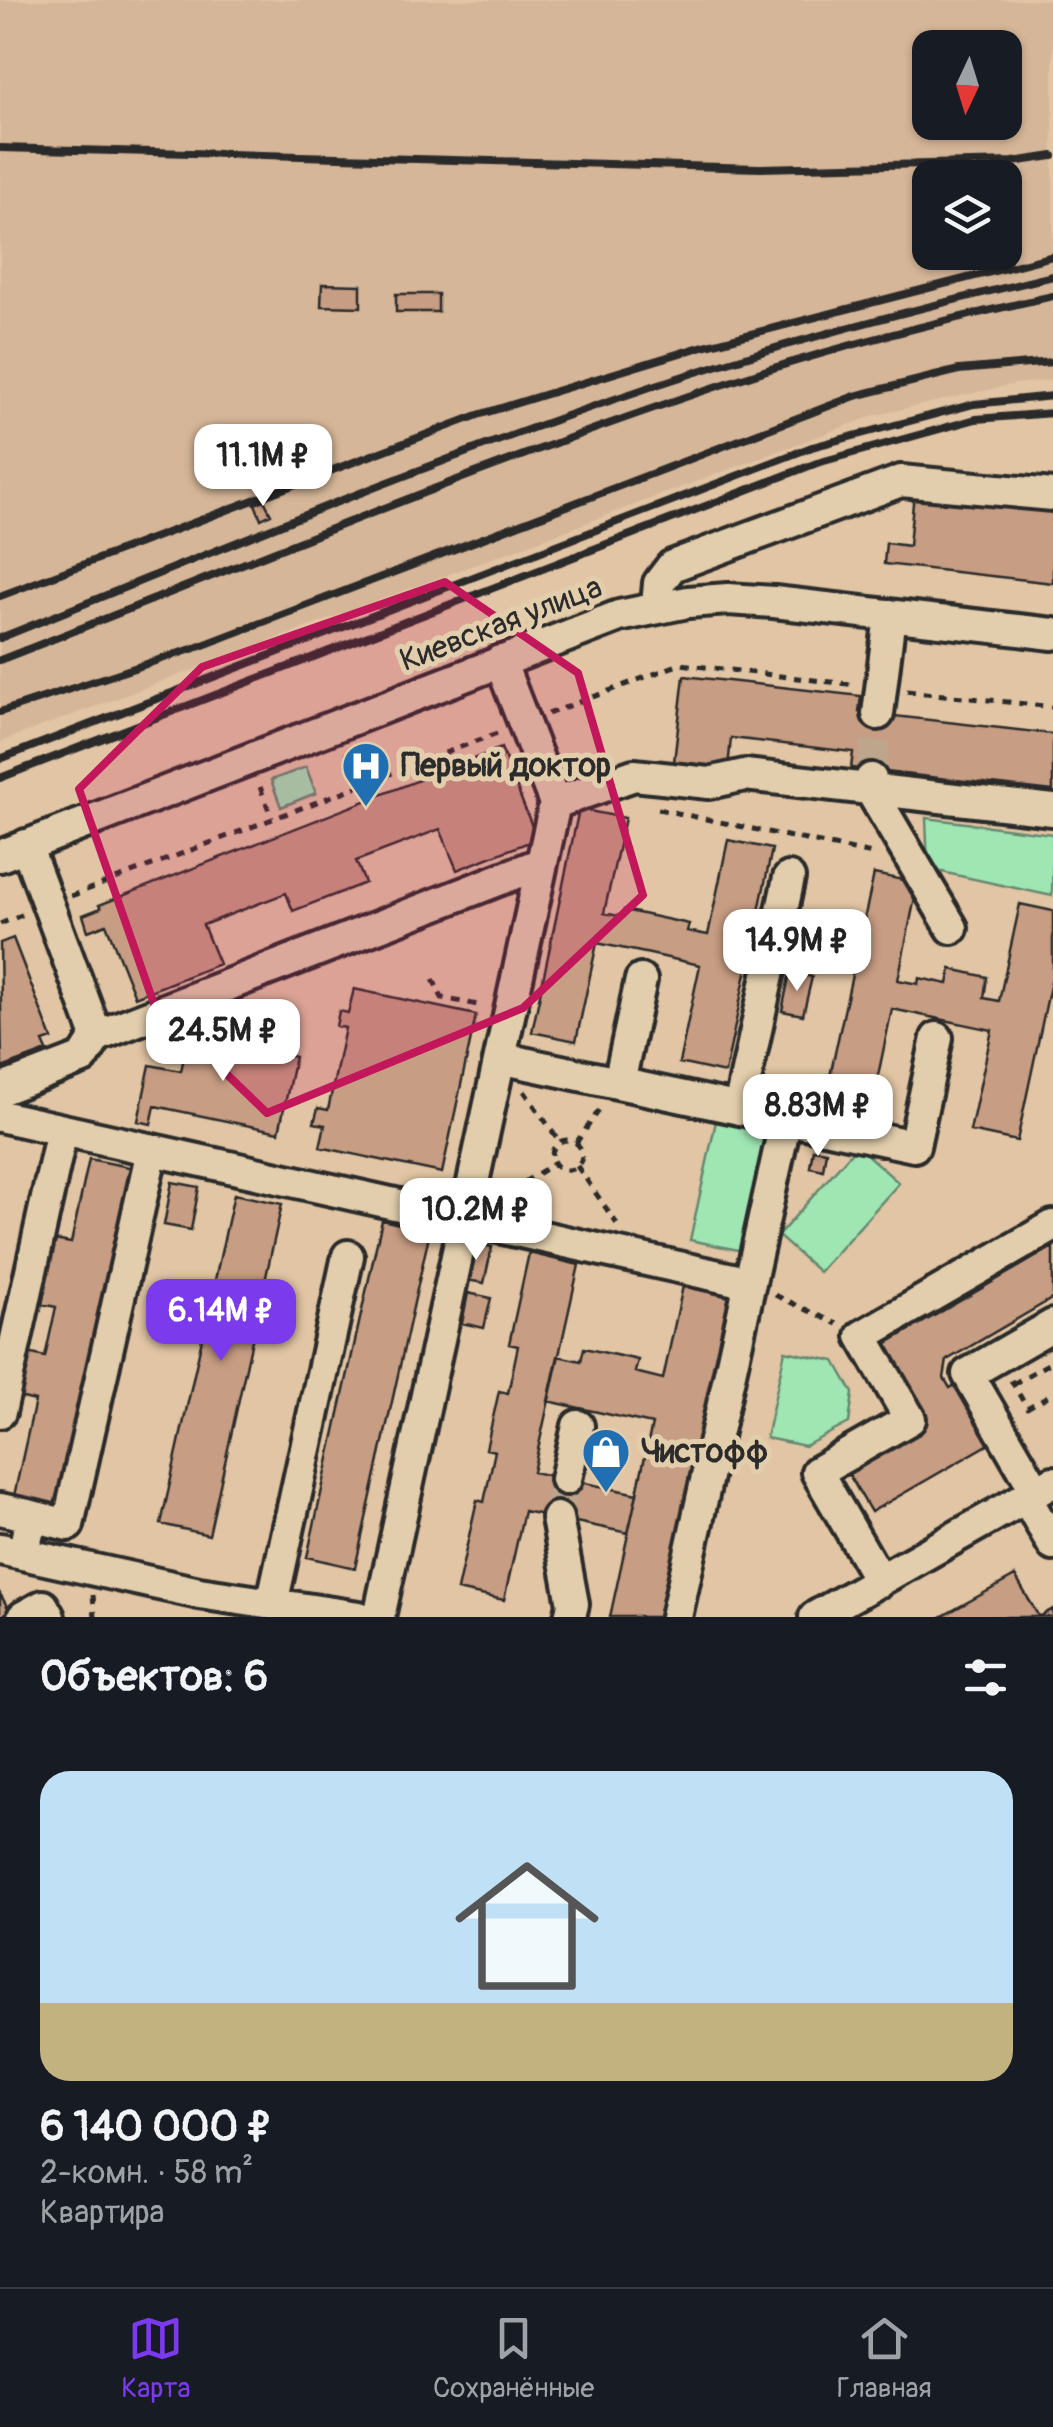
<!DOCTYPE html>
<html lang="ru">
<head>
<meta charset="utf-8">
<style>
  :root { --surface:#171b24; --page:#20242c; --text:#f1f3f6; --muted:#9ea1a6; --line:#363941; --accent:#7c3aed }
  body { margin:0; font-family:Pangolin,sans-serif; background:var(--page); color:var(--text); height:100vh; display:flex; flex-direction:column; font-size:38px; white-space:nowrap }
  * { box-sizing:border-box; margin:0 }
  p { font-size:32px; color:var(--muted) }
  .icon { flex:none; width:55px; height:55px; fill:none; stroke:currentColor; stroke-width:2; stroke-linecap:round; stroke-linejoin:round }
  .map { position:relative; height:1617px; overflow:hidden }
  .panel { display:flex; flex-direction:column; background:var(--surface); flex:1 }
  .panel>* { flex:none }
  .needle { width:65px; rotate:184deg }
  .buttons { position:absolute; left:912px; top:30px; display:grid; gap:20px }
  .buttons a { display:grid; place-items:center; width:110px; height:110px; border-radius:20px; background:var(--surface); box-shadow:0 2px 8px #0004; font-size:50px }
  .price { position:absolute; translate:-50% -85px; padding:0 22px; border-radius:20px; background:#fff; color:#222; font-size:32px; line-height:65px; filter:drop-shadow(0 2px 5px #0008) }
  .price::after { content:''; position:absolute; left:50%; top:60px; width:30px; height:22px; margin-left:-15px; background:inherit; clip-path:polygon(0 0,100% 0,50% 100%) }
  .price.on { background:var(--accent); color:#fff }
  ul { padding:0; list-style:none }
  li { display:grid; align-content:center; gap:20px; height:530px; padding:0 40px }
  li+li { border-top:2px solid var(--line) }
  li span { display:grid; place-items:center; height:310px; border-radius:30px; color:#555 }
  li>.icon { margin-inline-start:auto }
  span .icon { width:180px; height:180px; fill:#fffc; stroke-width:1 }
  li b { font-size:42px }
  h2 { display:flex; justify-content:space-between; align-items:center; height:120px; padding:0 40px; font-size:42px }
  .tab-bar { display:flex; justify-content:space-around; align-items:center; height:140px; border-top:2px solid var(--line); background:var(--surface); font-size:28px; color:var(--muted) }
  .tab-bar a { display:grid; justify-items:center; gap:5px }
  .tab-bar .on { color:var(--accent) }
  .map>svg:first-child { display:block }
  .built { fill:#d6b698; fill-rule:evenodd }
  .green { fill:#9fe6b3; stroke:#65886f; stroke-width:2.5 }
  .building { fill:#c79d83; stroke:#2b2b2b; stroke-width:2.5 }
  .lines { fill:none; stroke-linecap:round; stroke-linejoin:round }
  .minor-tunnel { stroke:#bda68c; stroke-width:30; stroke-dasharray:30 15; stroke-linecap:butt }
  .minor-casing { stroke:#2b2b2b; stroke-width:38 }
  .path { stroke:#2b2b2b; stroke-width:5; stroke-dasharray:8 8; stroke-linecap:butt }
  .minor { stroke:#e2ceac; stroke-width:30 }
  .rail { stroke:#2b2b2b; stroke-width:8 }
  .marked { fill:#c2185b; fill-opacity:0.2; stroke:#c2185b; stroke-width:8; stroke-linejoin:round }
  .labels { text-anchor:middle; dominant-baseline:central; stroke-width:10; stroke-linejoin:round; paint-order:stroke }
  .street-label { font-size:32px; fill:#2b2b2b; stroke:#e2ceac }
  .poi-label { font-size:32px; font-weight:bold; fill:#2b2b2b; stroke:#e2ceac; text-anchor:start }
</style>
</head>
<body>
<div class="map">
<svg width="1053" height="1617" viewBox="0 0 1053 1617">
  <rect width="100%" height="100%" fill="#e1c5a4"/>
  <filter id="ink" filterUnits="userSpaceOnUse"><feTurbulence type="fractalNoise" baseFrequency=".01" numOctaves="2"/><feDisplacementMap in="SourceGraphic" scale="20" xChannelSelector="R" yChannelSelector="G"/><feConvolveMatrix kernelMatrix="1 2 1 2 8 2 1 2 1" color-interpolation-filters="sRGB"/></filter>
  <g filter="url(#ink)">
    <path class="built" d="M0,0H1053V380L1014,384L872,416L0,742ZM930,48H1005V122H930ZM930,178H1005V252H930Z"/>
    <path class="green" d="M306,767L316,793L281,807L271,780Z
      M926,818L1053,834L1052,896L928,869Z
      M716,1121L768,1132L743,1251L690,1240Z
      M857,1146L899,1183L819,1272L778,1236Z
      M785,1351L835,1361L853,1393L849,1423L805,1446L766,1438Z"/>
    <path class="building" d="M322,284L361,285V307L321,306Z
      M396,294H438V312H396Z
      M914,492L1053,508V583L884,564L886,543L909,546Z
      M264,500L271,514L261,519L255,504Z
      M684,676L861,696L859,712L1053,734V791L851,768L853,752L731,738L728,768L674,762Z
      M501,748L537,839L457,870L440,829L356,861L365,883L293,911L286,893L203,925L219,964L135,997L106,924L88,931L83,915L101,908L99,905Z
      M579,809L625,818L604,913L623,917L624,910L689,924L687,931L708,935L728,840L772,849L725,1073L679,1063L700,965L650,954L597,943L576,1041L532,1032Z
      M874,874L918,883L898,980L918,984L919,978L948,984L951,969L987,977L984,998L999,1001L1020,904L1053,911V972L1017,1141L970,1131L992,1030L892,1009L871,1109L825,1099Z
      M13,938L52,1039L43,1042L47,1051L2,1068L0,943Z
      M790,972L812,977L803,1015L782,1011Z
      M354,989L476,1015L442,1173L320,1147L325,1125L314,1123L318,1108L328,1110L345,1028L336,1026L339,1011L348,1013Z
      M189,1034L295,1057L279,1132L155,1106L151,1124L138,1121L150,1065L181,1071Z
      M813,1149L826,1151L823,1170L810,1167Z
      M89,1159L134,1168L60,1506L14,1496L35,1401L19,1397L28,1353L45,1357L56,1307L42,1304L46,1283L40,1282L49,1239L71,1243Z
      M172,1182L199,1187L191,1230L164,1225Z
      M234,1194L282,1204L209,1535L161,1524Z
      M382,1220L430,1231L355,1568L307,1557Z
      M469,1242L492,1247L484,1283L461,1279Z
      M1053,1247V1298L947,1360L944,1378L950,1388L957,1384L991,1443L871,1512L848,1473L919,1432L924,1414L884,1345Z
      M529,1253L579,1265L533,1472L637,1494L628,1533L524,1511L504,1600L457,1590L477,1500L484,1502L495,1451L486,1449L499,1391L508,1393L518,1346L509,1344Z
      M683,1286L730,1297L659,1617H610L652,1424L548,1401L558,1356L581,1361L584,1348L638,1360L635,1372L663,1379Z
      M468,1293L491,1298L484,1328L462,1323Z
      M1015,1576L1039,1617L1053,1609V1617H941Z
      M0,1594L10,1611L0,1617Z"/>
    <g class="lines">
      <path class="minor-tunnel" d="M872,771L878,714
        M557,1518L566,1479"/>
      <g class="minor-casing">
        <path id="minor" d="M657,606L659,583L672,566L901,481L1053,495
          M878,714L890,615
          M871,779L870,789L952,928
          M555,803L634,775L709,783L745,775L1053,810
          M26,845L97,1036
          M0,856L619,616L688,602L728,599L774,602L1053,634
          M500,1058L914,1146L937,1038
          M619,1083L641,980
          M0,1090L83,1058L97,1036L542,863
          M739,1109L789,878
          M0,1116L750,1283
          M0,1412L62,1130
          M566,1479L578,1426
          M1036,1491L968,1374L1053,1325
          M1026,1497L1053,1545
          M0,1509L32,1516L27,1536
          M32,1516L68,1525L152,1150
          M557,1518L573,1604L570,1617
          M0,1549L199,1593L359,1617
          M880,1581L817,1472L910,1419L862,1336L1053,1226
          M272,1604L348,1256
          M23,1617L43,1606L49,1617
          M379,1617L555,803L500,661
          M676,1617L786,1119
          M815,1617L1053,1482"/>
      </g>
      <path class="path" d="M907,691L1053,707
        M548,714L680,664L856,685
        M346,752L360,786
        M260,787L272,818
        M658,809L877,855
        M71,896L500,732
        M0,924L24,914
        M433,979L442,998L483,1006
        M524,1091L560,1142
        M552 1155a15 15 0 1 1 30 0a15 15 0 1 1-30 0Z
        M576,1143L600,1109
        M577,1166L617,1224
        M497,1199L555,1163
        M775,1295L837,1324
        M1011,1380L1027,1408L1053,1393
        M1013,1384L1053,1361
        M93,1595L95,1617"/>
      <use href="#minor" class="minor"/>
      <path class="rail" d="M0,148L760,168L1013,162L1053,156
        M0,596L478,415L700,347L1053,256
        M0,638C204,556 407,470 615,399C758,349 906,311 1053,276
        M0,660C254,561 506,454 767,370C861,340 957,317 1053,296
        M0,712L198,647L855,396L959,370L1053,362
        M0,759L812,447L974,404L1053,396
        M0,778L817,463L976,419L1053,413"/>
    </g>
  </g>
  <path class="marked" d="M445,582L578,673L643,895L523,1008L267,1113L154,1004L79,789L202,667Z"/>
  <defs>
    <g id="hospital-pin" transform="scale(2.5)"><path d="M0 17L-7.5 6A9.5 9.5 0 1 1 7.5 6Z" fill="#1f6fb2" stroke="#e2ceac"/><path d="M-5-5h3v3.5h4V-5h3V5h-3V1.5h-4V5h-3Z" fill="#fff"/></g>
    <g id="shop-pin" transform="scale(2.5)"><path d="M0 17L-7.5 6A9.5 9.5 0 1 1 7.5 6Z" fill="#1f6fb2" stroke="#e2ceac"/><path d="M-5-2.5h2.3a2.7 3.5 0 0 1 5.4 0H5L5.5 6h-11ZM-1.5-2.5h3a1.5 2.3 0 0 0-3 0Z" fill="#fff"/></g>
  </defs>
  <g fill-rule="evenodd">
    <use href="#hospital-pin" x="366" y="766"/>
    <use href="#shop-pin" x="606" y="1452"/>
  </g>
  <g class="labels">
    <g class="street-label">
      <text transform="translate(501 624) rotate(-21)">Киевская улица</text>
    </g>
    <g class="poi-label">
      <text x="401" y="766">Первый доктор</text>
      <text x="641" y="1452">Чистофф</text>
    </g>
  </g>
</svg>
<div class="buttons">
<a><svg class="needle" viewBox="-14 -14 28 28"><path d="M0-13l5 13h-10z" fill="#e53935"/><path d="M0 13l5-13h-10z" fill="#9ea1a6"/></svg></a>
<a><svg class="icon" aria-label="layers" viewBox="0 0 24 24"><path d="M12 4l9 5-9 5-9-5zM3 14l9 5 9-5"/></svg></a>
</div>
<b class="price" style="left:263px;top:509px">11.1M ₽</b>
<b class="price" style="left:797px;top:994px">14.9M ₽</b>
<b class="price" style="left:223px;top:1084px">24.5M ₽</b>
<b class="price" style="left:818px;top:1159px">8.83M ₽</b>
<b class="price" style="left:476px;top:1263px">10.2M ₽</b>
<b class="price on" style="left:221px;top:1364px">6.14M ₽</b>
</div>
<section class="panel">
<h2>Объектов: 6<svg class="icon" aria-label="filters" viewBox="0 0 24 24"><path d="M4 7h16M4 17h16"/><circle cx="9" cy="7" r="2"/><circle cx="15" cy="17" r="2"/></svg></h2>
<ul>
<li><span style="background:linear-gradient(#bfe0f5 75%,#c2b280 0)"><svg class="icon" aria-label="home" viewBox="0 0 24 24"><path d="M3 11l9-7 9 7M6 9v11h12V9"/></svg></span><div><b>6 140 000 ₽</b><p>2-комн. · 58 m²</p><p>Квартира</p></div></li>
</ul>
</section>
<nav class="tab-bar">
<a class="on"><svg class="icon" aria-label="map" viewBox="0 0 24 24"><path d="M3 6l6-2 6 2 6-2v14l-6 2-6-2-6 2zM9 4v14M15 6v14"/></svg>Карта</a>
<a><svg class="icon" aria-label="saved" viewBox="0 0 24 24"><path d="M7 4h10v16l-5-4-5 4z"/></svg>Сохранённые</a>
<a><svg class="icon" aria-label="home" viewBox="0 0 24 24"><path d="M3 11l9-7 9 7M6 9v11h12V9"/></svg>Главная</a>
</nav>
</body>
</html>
